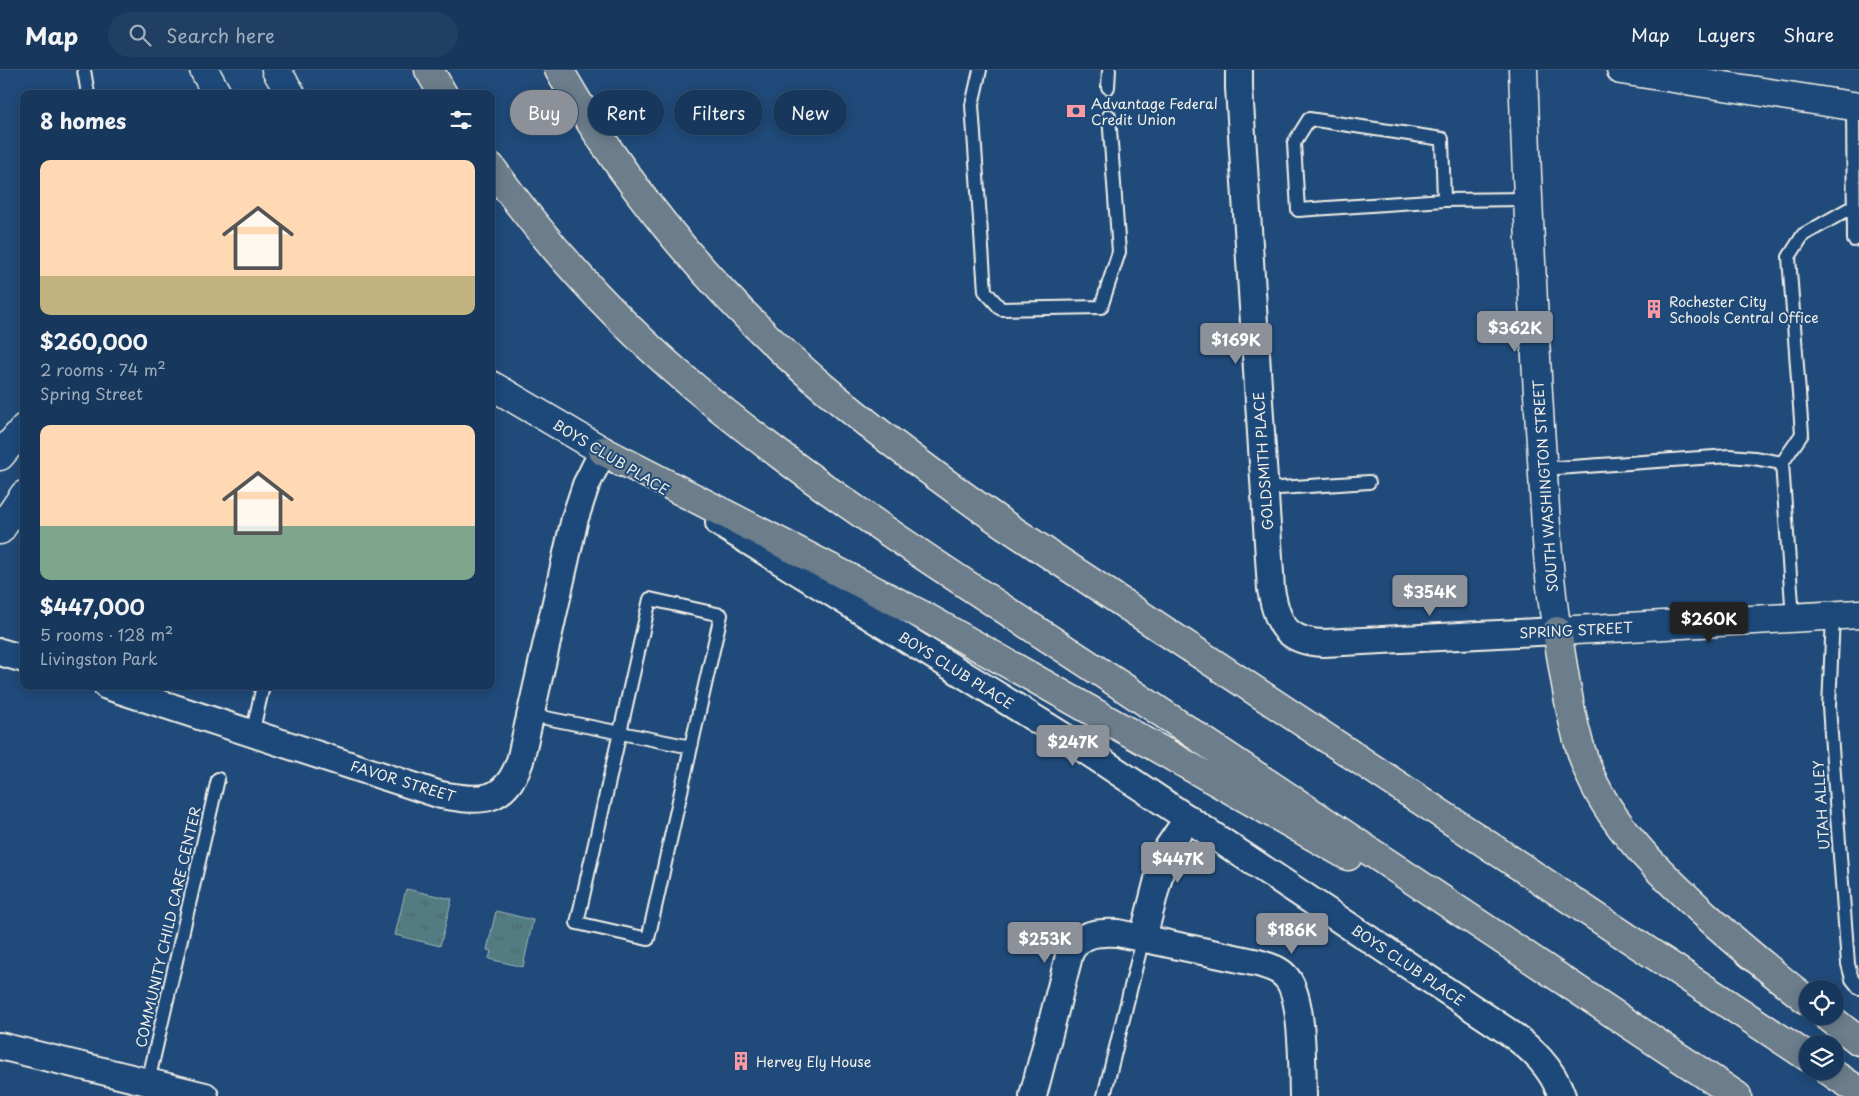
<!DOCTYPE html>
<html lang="en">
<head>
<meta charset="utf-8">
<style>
  :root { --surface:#17385c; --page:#203f62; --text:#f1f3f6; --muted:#9eacbb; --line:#365272; --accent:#8c9099 }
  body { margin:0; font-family:"Playpen Sans",sans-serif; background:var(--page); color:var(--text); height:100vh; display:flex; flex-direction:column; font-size:19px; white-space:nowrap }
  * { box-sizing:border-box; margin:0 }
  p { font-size:16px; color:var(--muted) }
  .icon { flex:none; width:28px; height:28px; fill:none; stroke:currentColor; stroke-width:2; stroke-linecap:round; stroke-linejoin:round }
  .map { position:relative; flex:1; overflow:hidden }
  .drawer { position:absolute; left:20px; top:20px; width:475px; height:600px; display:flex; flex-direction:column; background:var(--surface); border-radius:10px; box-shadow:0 2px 12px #0003,0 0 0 1px var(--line) }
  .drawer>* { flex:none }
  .top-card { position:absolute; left:510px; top:20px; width:475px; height:45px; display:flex; gap:10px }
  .controls { position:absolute; left:1799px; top:910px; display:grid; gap:10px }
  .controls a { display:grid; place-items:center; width:45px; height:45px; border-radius:50%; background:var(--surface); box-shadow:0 2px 12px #0003,0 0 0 1px var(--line); font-size:25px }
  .price { position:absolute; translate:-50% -42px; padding:0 11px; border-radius:5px; background:var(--accent); color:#fff; font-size:16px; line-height:32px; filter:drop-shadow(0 1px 2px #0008) }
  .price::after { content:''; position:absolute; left:50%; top:30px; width:15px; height:11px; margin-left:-8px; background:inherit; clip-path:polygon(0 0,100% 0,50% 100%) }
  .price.active { background:#222; color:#fff }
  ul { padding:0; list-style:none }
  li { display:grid; align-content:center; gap:10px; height:265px; padding:0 20px }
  li span { display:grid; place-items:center; height:155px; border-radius:10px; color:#555 }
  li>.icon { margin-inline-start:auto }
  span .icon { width:90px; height:90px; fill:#fffc; stroke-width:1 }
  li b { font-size:21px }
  h2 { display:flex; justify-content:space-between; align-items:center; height:60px; padding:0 20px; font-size:21px }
  .tag { padding:0 18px; border-radius:22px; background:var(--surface); box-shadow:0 2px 12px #0003,0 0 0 1px var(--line); font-size:18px; line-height:45px }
  .tag.active { background:var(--accent); color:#fff }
  header { display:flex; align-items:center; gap:30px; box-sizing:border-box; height:70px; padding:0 25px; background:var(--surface); border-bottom:1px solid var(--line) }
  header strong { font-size:24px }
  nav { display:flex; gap:28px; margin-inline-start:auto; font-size:18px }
  .search { width:350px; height:45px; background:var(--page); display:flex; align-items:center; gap:12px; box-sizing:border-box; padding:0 18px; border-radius:28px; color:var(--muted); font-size:19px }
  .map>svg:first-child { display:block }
  .grass { fill:url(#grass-tufts); stroke:#a4b6b5 }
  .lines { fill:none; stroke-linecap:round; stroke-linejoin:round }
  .service-casing { stroke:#f4f1e8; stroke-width:16 }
  .minor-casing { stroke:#f4f1e8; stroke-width:30 }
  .tertiary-casing { stroke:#f4f1e8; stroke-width:31 }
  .secondary-casing { stroke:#f4f1e8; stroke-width:31 }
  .motorway-casing { stroke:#f4f1e8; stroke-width:31 }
  .service { stroke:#1f4a7a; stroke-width:12 }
  .minor { stroke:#1f4a7a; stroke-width:26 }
  .tertiary { stroke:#1f4a7a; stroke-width:28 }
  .secondary { stroke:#1f4a7a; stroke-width:28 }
  .motorway { stroke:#6c7d8b; stroke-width:28 }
  .labels { text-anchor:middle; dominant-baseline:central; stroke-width:4; stroke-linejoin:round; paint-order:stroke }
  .poi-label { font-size:14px; fill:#f4f1e8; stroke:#1f4a7a; text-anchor:start }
  .street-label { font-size:14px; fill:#f4f1e8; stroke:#1f4a7a }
</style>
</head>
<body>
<header>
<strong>Map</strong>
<div class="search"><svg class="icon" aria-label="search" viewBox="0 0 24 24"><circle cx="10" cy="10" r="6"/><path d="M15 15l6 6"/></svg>Search here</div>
<nav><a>Map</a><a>Layers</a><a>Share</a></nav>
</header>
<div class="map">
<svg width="1859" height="1026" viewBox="0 0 1859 1026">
  <defs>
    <pattern id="grass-tufts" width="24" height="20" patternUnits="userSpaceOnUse" patternTransform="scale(1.25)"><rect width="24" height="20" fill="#537b82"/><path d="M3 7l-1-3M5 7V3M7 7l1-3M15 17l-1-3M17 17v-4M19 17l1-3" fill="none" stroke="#4e6467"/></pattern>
  </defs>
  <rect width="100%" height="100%" fill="#1f4a7a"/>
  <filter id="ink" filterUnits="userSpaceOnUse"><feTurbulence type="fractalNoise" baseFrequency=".02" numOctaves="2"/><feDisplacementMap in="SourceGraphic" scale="10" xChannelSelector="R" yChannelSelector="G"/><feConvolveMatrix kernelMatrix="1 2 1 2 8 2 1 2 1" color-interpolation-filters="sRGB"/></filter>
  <g filter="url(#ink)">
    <path class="grass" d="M406,819L452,829L440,876L395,865Z
      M496,841L533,850L523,897L489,889L491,881L487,880Z"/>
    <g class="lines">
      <g class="service-casing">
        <path id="service" d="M84,0L88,24
          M980,0L972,35L985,221L1001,239L1101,237L1119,182L1109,46
          M1108,17L1109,0
          M1853,36L1854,170
          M1444,130L1442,69L1309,49L1294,73L1298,140L1444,130L1527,129
          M1543,399L1729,386L1754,388L1782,393
          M1265,419L1369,412
          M1833,546L1829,637L1848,894L1852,909L1859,918
          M1793,548L1782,393L1802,364L1789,187L1803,165L1854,136
          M531,645L691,677L648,869L577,853L650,529L721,545L691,677
          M252,664L263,616
          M148,1012L218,709
          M1104,1026L1143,868"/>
      </g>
      <g class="minor-casing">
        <path id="minor" d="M1239,0V18L1271,519C1277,554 1286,572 1324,573L1557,561
          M719,453L1076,674L1507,961C1531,978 1552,997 1562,1026
          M0,582L24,589
          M107,616L441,725C481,732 505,734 520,691L575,448L586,415L603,381L622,393
          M1143,868L1165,782L1188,748
          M0,976L205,1026
          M1033,1026L1070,882C1081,863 1097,862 1118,863L1258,893C1267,896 1278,898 1285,906C1304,924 1302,998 1303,1026"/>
      </g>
      <g class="tertiary-casing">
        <path id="tertiary" d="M1523,0C1527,120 1533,239 1540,358C1545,426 1546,495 1557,561L1859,544"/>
      </g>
      <g class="secondary-casing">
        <path id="secondary" d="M204,0L217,24
          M276,0L291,24
          M1621,0L1859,37
          M491,315L603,381
          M0,386L24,358
          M0,460L24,425"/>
      </g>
      <g class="motorway-casing">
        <path id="motorway" d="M429,0L443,24
          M559,0C630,125 725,236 836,328C889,372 945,413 1002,453L1808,987
          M491,97C549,177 617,252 693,316C825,427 973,518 1117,613C1324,750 1531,887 1737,1026
          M603,381L922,545L1348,786
          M1557,561C1565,606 1570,652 1586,695C1609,756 1662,805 1709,848C1741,877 1774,904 1808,931
          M1827,946L1859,971
          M1829,1001L1859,1021"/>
      </g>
      <use href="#service" class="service"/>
      <use href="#minor" class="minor"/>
      <use href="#tertiary" class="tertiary"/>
      <use href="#secondary" class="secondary"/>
      <use href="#motorway" class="motorway"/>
    </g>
  </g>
  <defs>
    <g id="bank-bare" transform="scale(1.5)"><path d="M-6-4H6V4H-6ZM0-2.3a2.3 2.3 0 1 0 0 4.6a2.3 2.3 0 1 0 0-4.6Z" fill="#ff9aa2" stroke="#1f4a7a" stroke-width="2.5" paint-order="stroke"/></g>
    <g id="building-bare" transform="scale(1.5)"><path d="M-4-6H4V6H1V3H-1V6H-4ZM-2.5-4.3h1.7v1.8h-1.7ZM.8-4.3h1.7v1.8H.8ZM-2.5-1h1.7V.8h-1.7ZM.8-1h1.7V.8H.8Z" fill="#ff9aa2" stroke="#1f4a7a" stroke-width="2.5" paint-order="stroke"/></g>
  </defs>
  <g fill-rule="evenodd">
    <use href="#bank-bare" x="1076" y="41"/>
    <use href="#building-bare" x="1654" y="239"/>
    <use href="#building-bare" x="741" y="991"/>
  </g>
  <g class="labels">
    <g class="poi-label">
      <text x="1091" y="33">Advantage Federal<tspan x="1091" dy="16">Credit Union</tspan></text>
      <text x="1669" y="231">Rochester City<tspan x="1669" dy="16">Schools Central Office</tspan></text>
      <text x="756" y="991">Hervey Ely House</text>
    </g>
    <g class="street-label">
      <text transform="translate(611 387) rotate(31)">BOYS CLUB PLACE</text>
      <text transform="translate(1263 391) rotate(-94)">GOLDSMITH PLACE</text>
      <text transform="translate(1545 416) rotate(-94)">SOUTH WASHINGTON STREET</text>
      <text transform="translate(1576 560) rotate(-3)">SPRING STREET</text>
      <text transform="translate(956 600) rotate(32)">BOYS CLUB PLACE</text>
      <text transform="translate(403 711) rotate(17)">FAVOR STREET</text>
      <text transform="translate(1821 735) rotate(-94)">UTAH ALLEY</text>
      <text transform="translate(168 857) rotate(-77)">COMMUNITY CHILD CARE CENTER</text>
      <text transform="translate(1408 895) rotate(34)">BOYS CLUB PLACE</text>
    </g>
  </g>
</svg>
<div class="controls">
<a><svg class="icon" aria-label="locate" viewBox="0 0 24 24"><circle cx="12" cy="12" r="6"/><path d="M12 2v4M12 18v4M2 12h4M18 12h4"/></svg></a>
<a><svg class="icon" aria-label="layers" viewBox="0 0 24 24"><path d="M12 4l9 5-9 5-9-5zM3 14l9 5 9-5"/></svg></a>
</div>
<b class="price" style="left:1515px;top:283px">$362K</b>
<b class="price" style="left:1236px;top:295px">$169K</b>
<b class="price" style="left:1430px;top:547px">$354K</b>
<b class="price active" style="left:1709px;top:574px">$260K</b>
<b class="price" style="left:1073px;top:697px">$247K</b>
<b class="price" style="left:1178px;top:814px">$447K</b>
<b class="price" style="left:1292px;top:885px">$186K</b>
<b class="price" style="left:1045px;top:894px">$253K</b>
<div class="top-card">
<a class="tag active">Buy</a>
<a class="tag">Rent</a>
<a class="tag">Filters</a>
<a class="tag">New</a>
</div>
<section class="drawer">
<h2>8 homes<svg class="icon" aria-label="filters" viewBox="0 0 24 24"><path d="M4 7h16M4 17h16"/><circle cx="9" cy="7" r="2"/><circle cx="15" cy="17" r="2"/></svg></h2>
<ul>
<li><span style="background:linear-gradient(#ffd9b3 75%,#c2b280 0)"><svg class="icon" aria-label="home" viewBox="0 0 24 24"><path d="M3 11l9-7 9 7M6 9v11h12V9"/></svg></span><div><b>$260,000</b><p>2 rooms · 74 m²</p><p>Spring Street</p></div></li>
<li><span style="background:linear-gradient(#ffd9b3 65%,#7fa58c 0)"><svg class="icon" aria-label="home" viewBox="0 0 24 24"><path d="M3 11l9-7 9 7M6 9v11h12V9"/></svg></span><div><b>$447,000</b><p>5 rooms · 128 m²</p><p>Livingston Park</p></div></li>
</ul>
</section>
</div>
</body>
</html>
